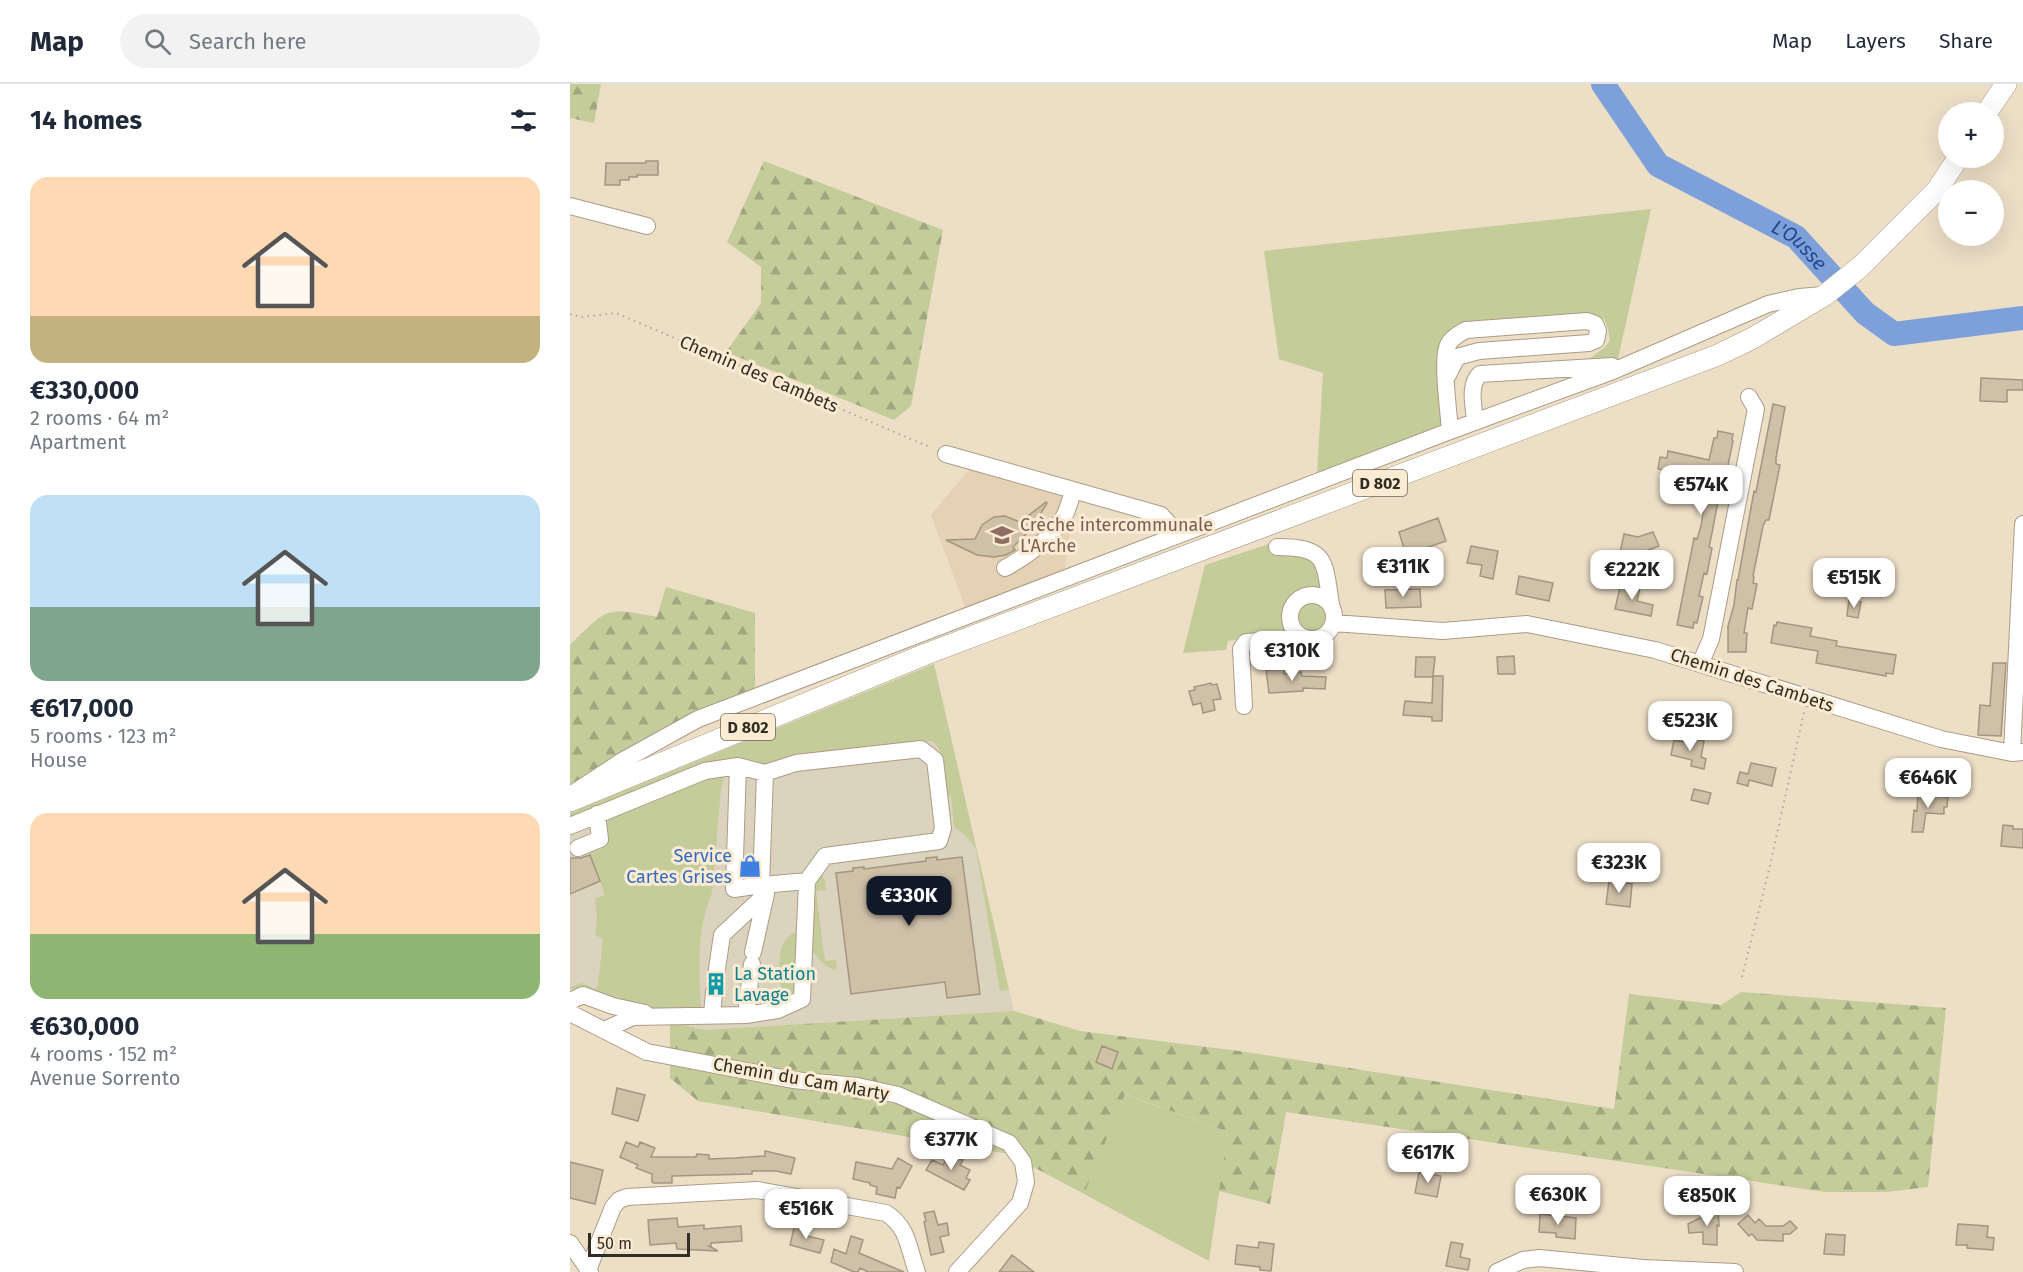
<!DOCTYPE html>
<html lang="en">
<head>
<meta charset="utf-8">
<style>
  :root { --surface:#fff; --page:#f2f2f3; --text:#1f2937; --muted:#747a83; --line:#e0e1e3; --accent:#111827 }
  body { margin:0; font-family:"Fira Sans",sans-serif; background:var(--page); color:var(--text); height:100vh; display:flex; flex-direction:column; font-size:22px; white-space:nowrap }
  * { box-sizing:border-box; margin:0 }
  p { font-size:20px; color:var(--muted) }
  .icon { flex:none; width:33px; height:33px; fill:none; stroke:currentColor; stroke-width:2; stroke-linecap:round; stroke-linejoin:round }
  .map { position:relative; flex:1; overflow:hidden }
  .details { display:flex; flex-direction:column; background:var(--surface); width:570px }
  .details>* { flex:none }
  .buttons { position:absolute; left:1368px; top:18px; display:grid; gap:12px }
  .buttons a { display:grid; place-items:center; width:66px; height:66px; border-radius:50%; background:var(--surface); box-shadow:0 6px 24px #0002; font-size:30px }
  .scale { position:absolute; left:18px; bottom:15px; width:102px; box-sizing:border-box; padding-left:6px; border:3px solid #322d23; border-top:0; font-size:16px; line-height:21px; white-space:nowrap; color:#322d23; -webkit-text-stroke:4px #fbebd3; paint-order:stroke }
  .price { position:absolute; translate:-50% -51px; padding:0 14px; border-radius:12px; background:#fff; color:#222; font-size:20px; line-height:39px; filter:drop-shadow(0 2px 3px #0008) }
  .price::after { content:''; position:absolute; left:50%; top:36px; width:18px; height:14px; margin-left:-9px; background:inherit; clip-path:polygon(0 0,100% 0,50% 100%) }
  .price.selected { background:var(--accent); color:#fff }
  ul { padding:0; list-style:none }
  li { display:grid; align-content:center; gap:12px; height:318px; padding:0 30px }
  li span { display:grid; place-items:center; height:186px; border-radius:18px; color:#555 }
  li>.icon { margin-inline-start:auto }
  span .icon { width:108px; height:108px; fill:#fffc; stroke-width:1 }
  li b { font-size:26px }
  h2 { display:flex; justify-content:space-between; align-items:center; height:72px; padding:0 30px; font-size:26px }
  header { display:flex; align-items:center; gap:36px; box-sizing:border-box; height:84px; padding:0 30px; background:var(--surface); border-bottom:2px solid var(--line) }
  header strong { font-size:28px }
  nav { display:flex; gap:33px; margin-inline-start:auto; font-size:21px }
  .search { width:420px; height:54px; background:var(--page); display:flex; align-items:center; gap:15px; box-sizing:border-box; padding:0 21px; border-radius:33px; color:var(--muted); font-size:22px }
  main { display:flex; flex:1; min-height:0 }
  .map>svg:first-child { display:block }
  .commercial { fill:#dbd3be }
  .built { fill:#e5d1b3 }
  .grass { fill:#c4cc9a }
  .forest { fill:url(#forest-firs) }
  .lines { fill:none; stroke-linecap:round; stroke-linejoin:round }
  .river { stroke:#7ea0da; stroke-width:24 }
  .building { fill:#cfc0a8; stroke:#a3957f; stroke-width:1.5 }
  .minor-casing { stroke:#ab9c86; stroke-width:18 }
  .major-casing { stroke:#ab9c86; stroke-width:22 }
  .path { stroke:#b4a895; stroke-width:2; stroke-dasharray:1.5 4.5; stroke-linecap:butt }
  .minor { stroke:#fff; stroke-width:16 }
  .major { stroke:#fff; stroke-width:21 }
  .labels { text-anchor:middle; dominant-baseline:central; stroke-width:6; stroke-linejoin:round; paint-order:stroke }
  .shield { fill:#fbebd3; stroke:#6e6658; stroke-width:1.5 }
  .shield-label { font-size:16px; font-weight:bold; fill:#322d23 }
  .street-label { font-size:18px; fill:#322d23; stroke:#fbebd3 }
  .education-label { font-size:18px; fill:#785e54; stroke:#fbebd3; text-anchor:start }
  .shop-label { font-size:18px; fill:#366cbe; stroke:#fbebd3; text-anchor:end }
  .culture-label { font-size:18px; fill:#0d838f; stroke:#fbebd3; text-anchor:start }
  .water-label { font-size:20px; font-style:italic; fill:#22498e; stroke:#fbebd3 }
</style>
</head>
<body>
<header>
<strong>Map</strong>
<div class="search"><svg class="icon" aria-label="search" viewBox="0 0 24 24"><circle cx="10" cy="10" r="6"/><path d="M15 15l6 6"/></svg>Search here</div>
<nav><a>Map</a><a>Layers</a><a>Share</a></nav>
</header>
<main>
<section class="details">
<h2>14 homes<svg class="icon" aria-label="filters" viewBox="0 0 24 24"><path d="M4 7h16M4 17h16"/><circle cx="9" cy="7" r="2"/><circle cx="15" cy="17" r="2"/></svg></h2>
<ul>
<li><span style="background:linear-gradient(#ffd9b3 75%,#c2b280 0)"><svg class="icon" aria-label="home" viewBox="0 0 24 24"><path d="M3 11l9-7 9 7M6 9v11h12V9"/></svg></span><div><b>€330,000</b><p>2 rooms · 64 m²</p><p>Apartment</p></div></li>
<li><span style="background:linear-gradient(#bfe0f5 60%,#7fa58c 0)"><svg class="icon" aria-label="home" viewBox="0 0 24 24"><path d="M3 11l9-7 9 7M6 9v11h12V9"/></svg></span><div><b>€617,000</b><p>5 rooms · 123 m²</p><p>House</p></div></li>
<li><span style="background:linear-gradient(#ffd9b3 65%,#8fb573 0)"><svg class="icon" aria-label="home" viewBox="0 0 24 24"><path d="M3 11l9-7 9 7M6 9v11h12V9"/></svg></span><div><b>€630,000</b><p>4 rooms · 152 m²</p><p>Avenue Sorrento</p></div></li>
</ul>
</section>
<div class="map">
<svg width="1453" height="1188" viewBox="0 0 1453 1188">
  <defs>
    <pattern id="forest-firs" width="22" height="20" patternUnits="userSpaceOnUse" patternTransform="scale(1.5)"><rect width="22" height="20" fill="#c4cc9a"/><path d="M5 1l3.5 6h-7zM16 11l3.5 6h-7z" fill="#a0a67d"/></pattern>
  </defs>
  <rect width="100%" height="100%" fill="#eddec6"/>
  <path class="commercial" d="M364,580L444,927L134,946L0,911V729Z"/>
  <path class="built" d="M401,383L505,417L493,494L399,533L361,431Z"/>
  <path class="grass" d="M1081,125L1048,275L1020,290L1019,275L1035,263L1040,256L1038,245L1034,235L1024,230L893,240L873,256V344L747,389L753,289L709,275L694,167Z
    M705,458L717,467L752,481L755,508C737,503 719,509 714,528L719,548L658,557L656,566L613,569L635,481Z
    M726 532a15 15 0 1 1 30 0a15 15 0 1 1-30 0Z
    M364,580L439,906L430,907L406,765L396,752L384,743L381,712H376C375,692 379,672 362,657L199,679L191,680L180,676L152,677L0,737V729Z
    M143,689L155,690L151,704L142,809C126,845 129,888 131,927C87,930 52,917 10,904L0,905V903L12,899L25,905L28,901L33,855L25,851L27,834L25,815L35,811L19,769L32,763L31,736Z
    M251,789L255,797L256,806L246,807L255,877L266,876L267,885L263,886L250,877L243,867L244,798Z
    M227,847V908L216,913C208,905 208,870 213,860C216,855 222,849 227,847Z
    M554,1010L658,1048L639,1177L514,1110Z"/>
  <path class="forest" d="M0,0H31L24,39L0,34Z
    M194,77L373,146L341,322L324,336L156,268L191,219V183L157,158Z
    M96,503L185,529V604L0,700V561C38,524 34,523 87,533Z
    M1171,908L1376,924L1358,1103L1316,1108H1255L716,1028L700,1120L649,1107L658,1048L555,1010L514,1110L439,1070L128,1017L100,994V937L134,946L444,927L510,947L669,967L1044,1025L1059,910L1151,921Z"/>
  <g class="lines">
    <path class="river" id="s1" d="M1033,0L1088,81L1226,153L1295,229L1324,250L1453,234"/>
  </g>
  <path class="building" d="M76,77H88V91H67V93H59V96H50V101H35L36,79H76Z
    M1411,294L1453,296V306H1437V318L1410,317Z
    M1203,320L1215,323L1206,374V380L1210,381L1199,436H1196L1193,442L1183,492L1184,493L1183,499L1187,500L1182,525L1178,524L1174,549H1177L1176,568H1158V542L1164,521L1167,496H1168L1184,407L1186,408Z
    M1148,347L1163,350L1162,356L1163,357L1154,401H1151L1142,449L1139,463L1142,464L1137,490L1134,489L1129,512L1133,513L1127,539L1124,538L1123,544L1107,541L1124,454L1127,455L1131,442L1137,404H1134L1135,398L1120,395V392L1088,385L1090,373L1097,374L1098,367L1139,376L1144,354H1147Z
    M476,418L477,419L462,444L443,463L445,466L436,471L424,473L407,471L376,456L405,455L412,441L424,433L435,432L450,438Z
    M868,434L876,457L836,471L829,448Z
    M1083,448L1089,462L1062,472L1060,481L1048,478L1054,450L1068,453Z
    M901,462L928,467L923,495L910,492L912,481L897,479Z
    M949,492L983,499L979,517L946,510Z
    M1051,499L1070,503L1067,517L1083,521L1081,532L1045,525Z
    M850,505L851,523L816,524L815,506Z
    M1279,515L1291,518L1288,534L1277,532Z
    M1207,538L1242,544L1240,552L1267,557L1266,562L1326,571L1323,590L1316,589V592L1246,579L1248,567L1201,559L1204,541L1206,542Z
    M944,572L945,590H928L927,573Z
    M846,573H865L863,592H873L872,637H862V633L833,631L835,617L862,619L863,593H845Z
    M1423,579H1436L1431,652L1408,651L1410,621L1420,622Z
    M714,585V590L731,588L732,592L756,593L755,605L733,604V607L699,609L696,586Z
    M641,599L642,601L647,600L651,615L643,616L645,626L633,629L631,619L623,621L619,607L625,606L624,603Z
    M1120,654L1134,657L1131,673L1136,675L1134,685L1121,682L1122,676L1101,671L1104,656L1119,659Z
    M1181,679L1206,684L1202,702L1179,696L1178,702L1167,699L1170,688L1178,690Z
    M1124,705L1141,709L1138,720L1121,716Z
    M1348,709L1378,713L1377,723H1374V730L1356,729L1353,748H1342L1344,726L1347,727Z
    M1433,741L1443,742V745H1453V764L1431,762Z
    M1058,765L1073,766L1070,795L1055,793Z
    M20,771L30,797L0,810V774H11Z
    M367,773V776L392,773L410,910L377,914L375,898L281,910L266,789L283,787V784L294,783V785L356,777V774Z
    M1039,797L1062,800L1060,823L1036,820Z
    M532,962L548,968L542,985L526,978Z
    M47,1004L75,1011L68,1037L42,1030Z
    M56,1058L68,1063L70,1058L85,1064L81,1073H126L127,1070L139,1071V1075L165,1074L195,1072V1067L225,1074L221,1090L206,1087H182V1090L102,1092V1099H84L82,1098V1090L66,1084L68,1081L50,1073Z
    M379,1069L393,1076L390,1081L400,1086L396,1094L400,1096L394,1106L356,1086L362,1076L373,1081Z
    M328,1074L342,1082L330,1104L327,1103L325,1114L306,1110L307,1103L300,1101V1099L283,1095L286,1078L322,1085Z
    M0,1078L33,1086L25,1120L0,1114Z
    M849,1088L871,1092L867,1113L845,1109Z
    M1135,1125H1148L1149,1142L1147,1141V1161L1133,1160V1148L1119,1149L1118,1140L1134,1132Z
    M364,1127L368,1141L377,1139L379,1151L370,1153L374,1168L361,1171L354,1138L356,1137L354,1129Z
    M970,1130L1006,1134L1005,1155L986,1153V1149L969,1148Z
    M1178,1131L1185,1139L1189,1135L1196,1142H1213L1220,1137L1227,1144L1220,1150H1213V1157L1187,1156L1182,1150L1179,1152L1168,1140Z
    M107,1134L108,1143L134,1141V1145L171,1142L172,1157L141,1159V1162H139L148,1167L107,1165L106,1159L80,1161L78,1136Z
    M225,1140L240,1144L237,1152L254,1156L250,1169L220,1161Z
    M1388,1140L1418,1142L1417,1153L1424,1154L1423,1166L1397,1164V1161H1386Z
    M1256,1150L1275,1151L1274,1171L1254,1170Z
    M281,1152L293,1156L289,1169L334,1188H298L290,1184L288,1188H284L261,1178L264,1165L276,1170Z
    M689,1158L704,1160L701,1187L690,1186V1183L665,1180L667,1161L688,1164Z
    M881,1158L893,1160L890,1173L900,1175L898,1186L876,1182Z
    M442,1171L464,1188H429Z"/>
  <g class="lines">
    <g class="minor-casing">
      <path id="minor" d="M0,122L77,142
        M877,293L887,273L909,267L1019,259L1026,256L1028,247L1025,240L1017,237L896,246C889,250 881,254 878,261C871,273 879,330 880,347
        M905,338C904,322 898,301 910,290L1042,282
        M376,370L591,431L608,450
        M707,463C758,463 754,477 761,520
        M435,484C457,472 479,456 493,434C498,427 500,416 503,407
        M720 533a22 22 0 1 1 44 0a22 22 0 1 1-44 0Z
        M764,539L873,547L957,540L1085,566L1371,655L1442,669L1453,668
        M1130,580L1141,555L1186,325L1179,313
        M674,622L671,565L676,558L713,556L729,551
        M1442,669L1453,440
        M168,682L164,805L191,801L196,810L183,868
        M5,708L52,677L128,635L880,347L1043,287L1198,220L1229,213L1254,211
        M0,742L135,687L168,682L195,689L226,679L351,665L365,676L373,744L369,757L255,772L237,797
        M8,764L30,755L27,730
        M146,892L152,851L196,810
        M0,917L13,911L43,922L75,929
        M0,929L77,968L223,996L287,1002L328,1011L439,1059L453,1078L456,1098L450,1119L387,1188
        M142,931L144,908
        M176,931L182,880
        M34,946L63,933L176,931L208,926L232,915L237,797L191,801L195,689
        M0,1159L20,1188
        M18,1186L43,1123L49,1116L57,1113L187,1106L316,1129C339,1144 338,1164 347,1188
        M927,1188L953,1176L969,1174L1073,1184L1165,1188"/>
    </g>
    <g class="major-casing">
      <path id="major" d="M1417,28L1436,0
        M0,717L356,570L1148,271L1183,254L1255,211L1290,183L1367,106L1388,74"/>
    </g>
    <path class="path" d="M0,230L11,233L46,229L362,364
      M1172,893L1199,786L1234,628"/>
    <use href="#minor" class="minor"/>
    <use href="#major" class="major"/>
  </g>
  <defs>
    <g id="school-bare" transform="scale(1.8)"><path d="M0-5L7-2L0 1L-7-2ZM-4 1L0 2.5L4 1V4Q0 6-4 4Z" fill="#8d6e63" stroke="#fbebd3" stroke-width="2.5" paint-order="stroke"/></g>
    <g id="shop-bare" transform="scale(1.8)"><path d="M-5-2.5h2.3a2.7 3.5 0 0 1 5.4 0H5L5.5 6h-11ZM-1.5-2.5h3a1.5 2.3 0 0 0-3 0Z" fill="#3f7fe0" stroke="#fbebd3" stroke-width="2.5" paint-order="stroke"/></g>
    <g id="building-bare" transform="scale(1.8)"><path d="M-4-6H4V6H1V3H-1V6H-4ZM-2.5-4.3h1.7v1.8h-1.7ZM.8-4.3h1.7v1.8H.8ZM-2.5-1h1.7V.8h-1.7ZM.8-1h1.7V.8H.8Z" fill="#0f9aa8" stroke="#fbebd3" stroke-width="2.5" paint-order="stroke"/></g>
  </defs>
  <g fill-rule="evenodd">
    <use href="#school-bare" x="432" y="451"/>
    <use href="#shop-bare" x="180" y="782"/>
    <use href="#building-bare" x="146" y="900"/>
  </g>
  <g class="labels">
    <g class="shield">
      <rect x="783" y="386" width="54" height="26" rx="4.5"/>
      <rect x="151" y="630" width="54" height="26" rx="4.5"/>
    </g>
    <g class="shield-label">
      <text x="810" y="399">D 802</text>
      <text x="178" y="643">D 802</text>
    </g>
    <g class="street-label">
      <text transform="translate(189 290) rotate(23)">Chemin des Cambets</text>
      <text transform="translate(1182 596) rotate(18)">Chemin des Cambets</text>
      <text transform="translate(231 995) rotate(10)">Chemin du Cam Marty</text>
    </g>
    <g class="education-label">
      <text x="450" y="441">Crèche intercommunale<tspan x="450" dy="21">L'Arche</tspan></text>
    </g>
    <g class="shop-label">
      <text x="162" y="772">Service<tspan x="162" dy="21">Cartes Grises</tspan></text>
    </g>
    <g class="culture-label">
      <text x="164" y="890">La Station<tspan x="164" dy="21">Lavage</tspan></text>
    </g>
    <g class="water-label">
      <text stroke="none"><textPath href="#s1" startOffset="261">L'Ousse</textPath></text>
    </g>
  </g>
</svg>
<div class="buttons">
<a>+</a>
<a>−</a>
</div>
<div class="scale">50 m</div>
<b class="price" style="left:1131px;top:432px">€574K</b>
<b class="price" style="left:833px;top:514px">€311K</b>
<b class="price" style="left:1062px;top:517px">€222K</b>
<b class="price" style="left:1284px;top:525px">€515K</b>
<b class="price" style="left:722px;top:598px">€310K</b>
<b class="price" style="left:1120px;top:668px">€523K</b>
<b class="price" style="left:1358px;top:725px">€646K</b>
<b class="price" style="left:1049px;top:810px">€323K</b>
<b class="price selected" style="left:339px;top:843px">€330K</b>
<b class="price" style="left:381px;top:1087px">€377K</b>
<b class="price" style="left:858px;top:1100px">€617K</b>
<b class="price" style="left:988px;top:1142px">€630K</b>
<b class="price" style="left:1137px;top:1143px">€850K</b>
<b class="price" style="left:236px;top:1156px">€516K</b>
</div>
</main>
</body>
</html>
